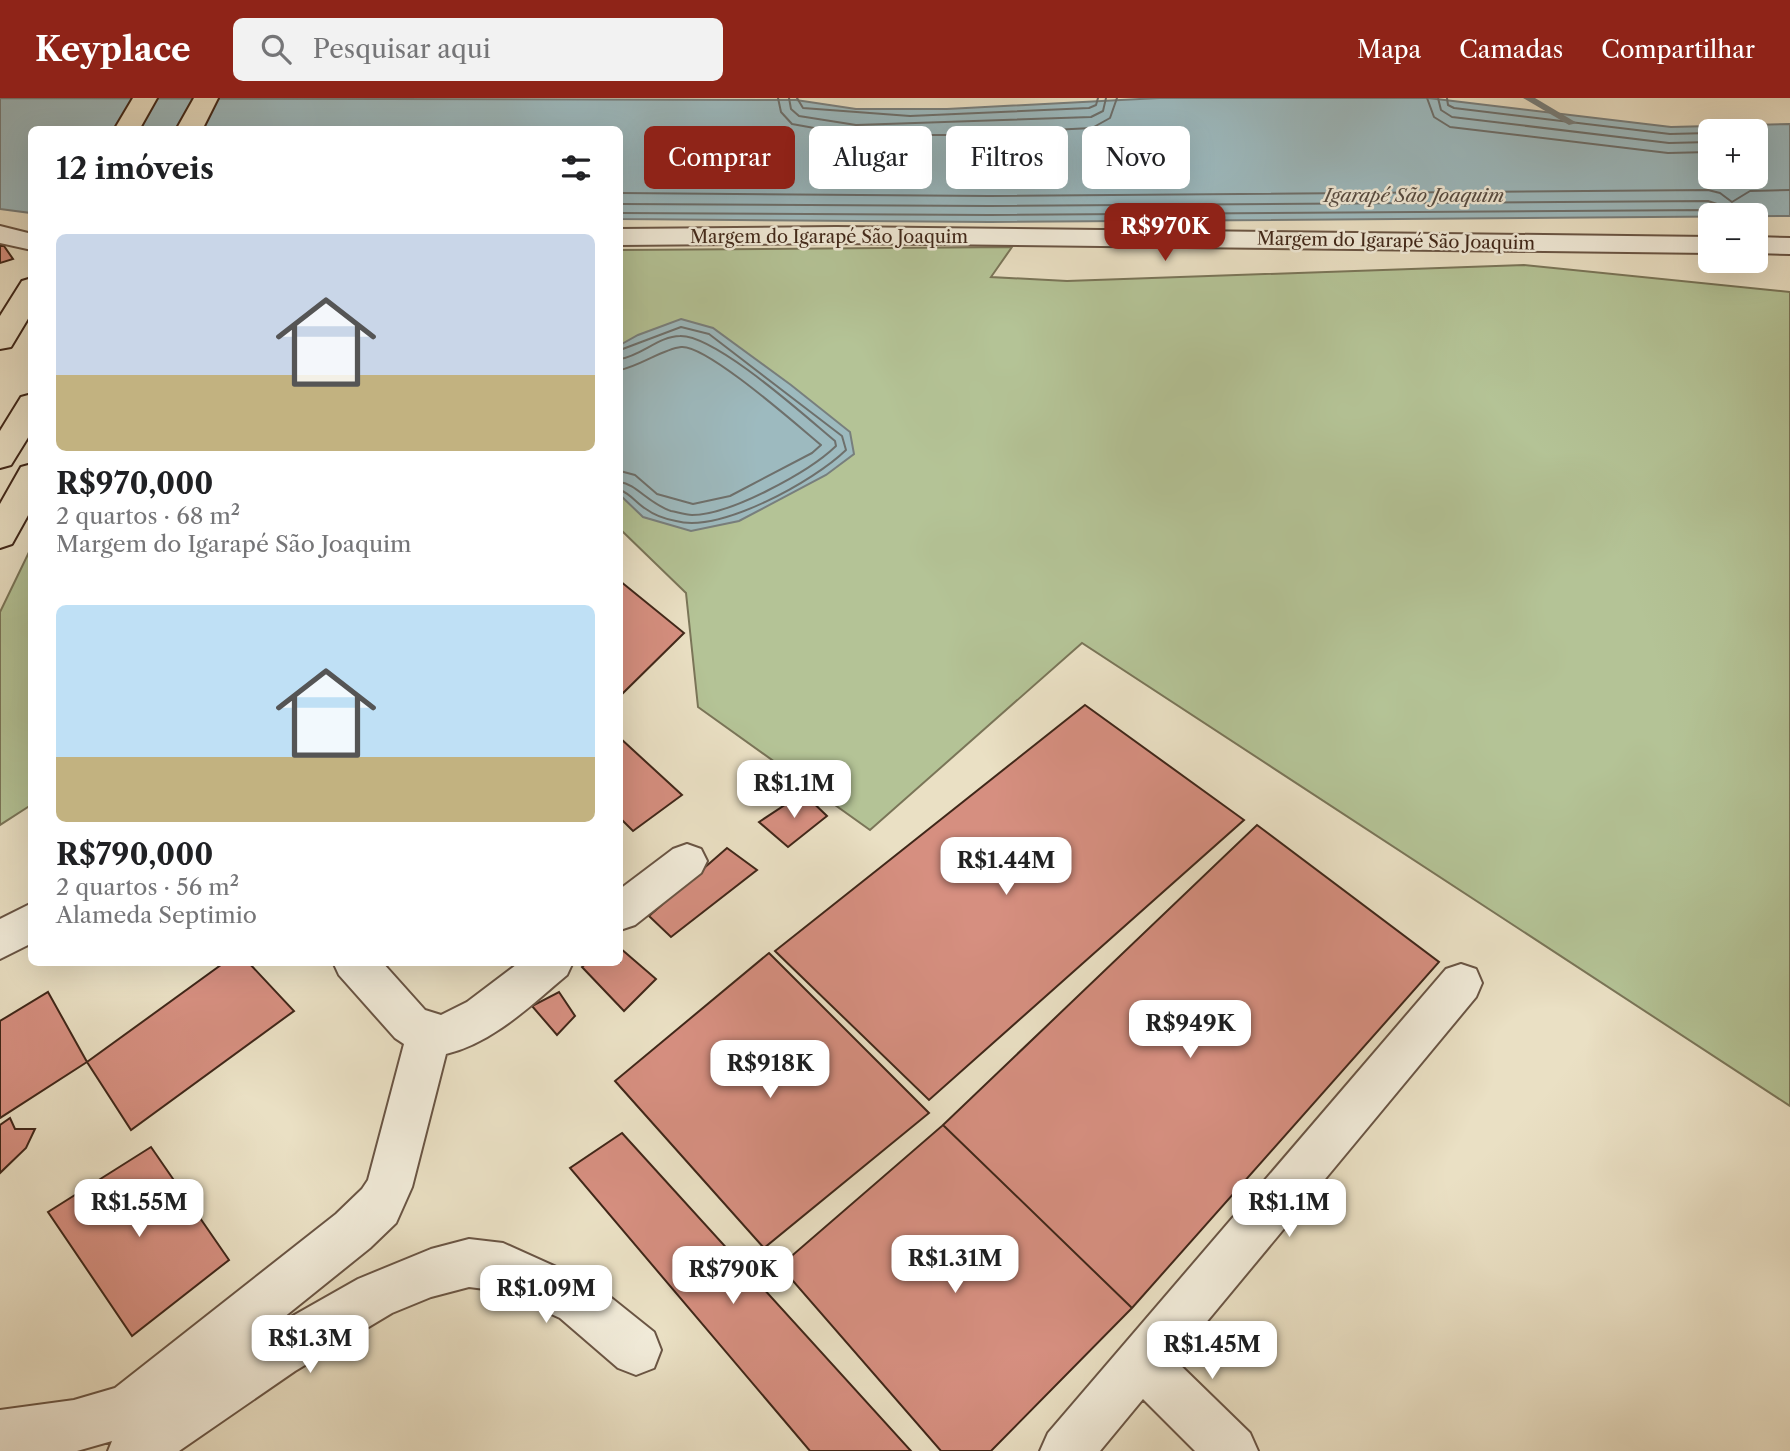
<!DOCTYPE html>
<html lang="pt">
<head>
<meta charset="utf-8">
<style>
  :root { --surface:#fff; --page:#f2f2f2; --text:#202124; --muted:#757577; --accent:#8f2418 }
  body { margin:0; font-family:"Libre Caslon Text",serif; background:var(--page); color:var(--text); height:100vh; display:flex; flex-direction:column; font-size:26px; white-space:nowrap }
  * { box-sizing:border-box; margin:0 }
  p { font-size:23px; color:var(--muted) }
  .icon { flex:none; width:38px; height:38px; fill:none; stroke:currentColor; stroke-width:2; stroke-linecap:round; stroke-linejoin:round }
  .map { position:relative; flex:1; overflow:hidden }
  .details { position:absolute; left:28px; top:28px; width:595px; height:840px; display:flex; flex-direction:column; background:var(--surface); border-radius:10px; box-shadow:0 7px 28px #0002 }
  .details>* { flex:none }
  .banner { position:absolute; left:644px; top:28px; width:665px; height:63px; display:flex; gap:14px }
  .controls { position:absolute; left:1698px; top:21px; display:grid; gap:14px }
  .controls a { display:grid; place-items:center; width:70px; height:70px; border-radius:10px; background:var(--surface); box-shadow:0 7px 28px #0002; font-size:35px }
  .price { position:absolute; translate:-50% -60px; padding:0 16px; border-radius:14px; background:#fff; color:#222; font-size:23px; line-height:46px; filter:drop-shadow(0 2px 4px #0008) }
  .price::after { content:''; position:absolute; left:50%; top:42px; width:21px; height:16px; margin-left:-10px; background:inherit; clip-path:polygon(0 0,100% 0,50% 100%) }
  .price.active { background:var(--accent); color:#fff }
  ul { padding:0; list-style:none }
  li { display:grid; align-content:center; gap:14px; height:371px; padding:0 28px }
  li span { display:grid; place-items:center; height:217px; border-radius:10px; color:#555 }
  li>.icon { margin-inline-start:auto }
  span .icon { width:126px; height:126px; fill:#fffc; stroke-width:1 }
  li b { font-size:30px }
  h2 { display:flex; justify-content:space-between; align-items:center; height:84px; padding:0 28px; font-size:30px }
  .pill { padding:0 24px; border-radius:10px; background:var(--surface); box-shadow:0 7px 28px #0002; font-size:24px; line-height:63px }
  .pill.active { background:var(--accent); color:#fff }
  header { display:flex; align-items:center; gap:42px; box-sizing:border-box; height:98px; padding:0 35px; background:var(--accent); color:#fff }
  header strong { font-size:33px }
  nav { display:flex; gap:38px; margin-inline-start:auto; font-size:24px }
  .search { width:490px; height:63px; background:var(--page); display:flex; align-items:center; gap:18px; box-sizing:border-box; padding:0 24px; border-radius:10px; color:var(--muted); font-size:26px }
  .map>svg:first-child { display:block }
  .green { fill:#b4c396; stroke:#7a7558; stroke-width:2 }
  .water { fill:#9dbabf; stroke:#787f7d; stroke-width:2; fill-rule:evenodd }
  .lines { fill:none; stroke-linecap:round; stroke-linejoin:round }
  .shore { stroke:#6e706c; stroke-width:2 }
  .stream { fill:#787f7d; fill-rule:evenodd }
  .building { fill:#d68f80; stroke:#402719; stroke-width:2 }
  .minor-casing { stroke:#6a5544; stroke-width:4 }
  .major-casing { stroke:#402719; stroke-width:4 }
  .minor { fill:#f1ebd9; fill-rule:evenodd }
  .major { fill:#eae0c4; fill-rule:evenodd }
  .labels { text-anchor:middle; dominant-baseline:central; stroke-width:5; stroke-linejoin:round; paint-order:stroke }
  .far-street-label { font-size:18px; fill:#402719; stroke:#f1ebd9 }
  .far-water-label { font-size:19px; font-style:italic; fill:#574c42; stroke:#f1ebd9 }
</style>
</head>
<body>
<header>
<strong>Keyplace</strong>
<div class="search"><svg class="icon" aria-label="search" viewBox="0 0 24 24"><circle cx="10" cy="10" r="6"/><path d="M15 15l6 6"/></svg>Pesquisar aqui</div>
<nav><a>Mapa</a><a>Camadas</a><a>Compartilhar</a></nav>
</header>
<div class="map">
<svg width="1790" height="1353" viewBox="0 0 1790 1353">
  <rect width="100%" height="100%" fill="#eae0c4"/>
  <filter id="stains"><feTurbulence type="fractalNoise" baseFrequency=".00286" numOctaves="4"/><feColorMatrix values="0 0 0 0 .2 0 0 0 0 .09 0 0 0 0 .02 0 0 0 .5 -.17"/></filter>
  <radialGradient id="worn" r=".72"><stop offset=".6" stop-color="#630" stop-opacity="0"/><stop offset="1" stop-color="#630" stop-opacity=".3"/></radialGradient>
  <path class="green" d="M1012,149L991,179L1067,183L1524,167L1790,194V1008L1082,545L870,732L698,609L686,495L620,431V152Z
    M31,450V707L0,727V514Z"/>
  <path class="water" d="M0,0L796,2L856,11H947L1159,0H1428L1671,29L1790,26V118L990,124L620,121V32H32L31,115L0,111ZM1710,33H1755V79H1710Z
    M681,221L713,230L791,287L850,334L854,356L826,377L739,423L691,433L643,419L620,397V247L638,237Z"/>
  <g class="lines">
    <path class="shore" d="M778,0L781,14L792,26L853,37H947L1092,30L1110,20L1117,0
      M789,0L791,11L799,18L856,27L1091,19L1103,13L1106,0
      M797,0L803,10L910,18L1089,10L1096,7L1098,0
      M1427,0L1434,19L1450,29L1668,55L1710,54
      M1438,0L1441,12L1452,19L1669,45L1710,44
      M1447,0L1448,7L1454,10L1670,36L1710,35
      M620,95L990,98L1708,92L1720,95L1732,104L1750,93L1790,92
      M620,106L990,108L1708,103L1720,107L1725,117
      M620,115L990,117L1708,112L1716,117
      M620,252L681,229L709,236L842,338L846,352C814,383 721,435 676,423C665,421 654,417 646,411C636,405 631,396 620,392
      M620,261C641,258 659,238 680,238C716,237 806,319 835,343L836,348C809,374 730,417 692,417C685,417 677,414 671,413C649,406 636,386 620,384
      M620,272C640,268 663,251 681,249C706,246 798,328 821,347L812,355L730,398L693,406L657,396L635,377L620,373"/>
    <path class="stream" d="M1523,0H1535L1577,25L1569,27Z"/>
  </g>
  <path class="building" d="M0,148H4L13,161L0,165Z
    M620,483L684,535L620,598Z
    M1085,607L1244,722L929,1002L775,853Z
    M620,640L682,697L633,733L620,720Z
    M803,695L827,718L788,749L759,724Z
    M1257,727L1439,864L1132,1210L943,1027Z
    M727,750L757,772L671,839L649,818Z
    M620,850L656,881L624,913L582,869L588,864H620Z
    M769,855L929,1015L764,1150L615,983Z
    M225,864H248L294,913L131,1032L87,964Z
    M48,894L87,964L0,1020V923Z
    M559,894L575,918L557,937L532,908Z
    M10,1020L15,1031H35L26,1050L0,1075V1027Z
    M943,1027L1132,1210L991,1353H941L780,1168Z
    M622,1035L911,1353H810L570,1070Z
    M151,1049L229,1162L132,1238L48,1114Z"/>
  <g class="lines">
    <g class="minor-casing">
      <path id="minor" d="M0,128L32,136V152L0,145Z
        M836,129L1710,139V155L836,145L620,147V131Z
        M1755,139L1790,140V156L1755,155Z
        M687,746L701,751L707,763L701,775L635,827L620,832V791L673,751Z
        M32,805V845L0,861V821Z
        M333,864H382L425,912L441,917L467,904L520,864H573L567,877C531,907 493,945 446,956L412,1089L396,1125L370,1150L268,1232L358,1181L431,1151L469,1141L503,1145L594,1186L654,1234L661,1252L654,1270L636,1277L618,1270L560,1220L501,1193L469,1189L431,1199L392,1215L295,1273L179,1353H108L112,1343L77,1353H0V1312L74,1302L115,1290L336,1116L362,1091L368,1082L404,946L395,940L339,877Z
        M1461,866L1476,871L1482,885L1476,899L1175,1262L1250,1335L1258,1353H1195L1143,1301L1100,1353H1040L1048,1335L1446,871Z"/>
    </g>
    <g class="major-casing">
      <path id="major" d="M133,0H157L139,32H114Z
        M194,0H218L202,32H176Z
        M32,180V214L11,249L0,251V218L22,183Z
        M32,296V333L11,367L0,370V333L21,299Z
        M32,366V410L12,446L0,450V406L21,369Z"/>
    </g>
    <use href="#minor" class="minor"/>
    <use href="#major" class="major"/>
  </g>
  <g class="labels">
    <g class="far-street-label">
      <text x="829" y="139">Margem do Igarapé São Joaquim</text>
      <text transform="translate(1396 143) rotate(1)">Margem do Igarapé São Joaquim</text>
    </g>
    <g class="far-water-label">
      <text x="1414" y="97">Igarapé São Joaquim</text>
    </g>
  </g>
  <rect width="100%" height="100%" filter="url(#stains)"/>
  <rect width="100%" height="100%" fill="url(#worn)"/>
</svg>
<div class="controls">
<a>+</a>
<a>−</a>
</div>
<b class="price active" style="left:1165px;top:165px">R$970K</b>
<b class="price" style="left:794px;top:722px">R$1.1M</b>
<b class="price" style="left:1006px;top:799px">R$1.44M</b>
<b class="price" style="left:1190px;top:962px">R$949K</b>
<b class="price" style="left:770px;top:1002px">R$918K</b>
<b class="price" style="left:139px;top:1141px">R$1.55M</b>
<b class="price" style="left:1289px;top:1141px">R$1.1M</b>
<b class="price" style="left:955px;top:1197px">R$1.31M</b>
<b class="price" style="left:733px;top:1208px">R$790K</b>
<b class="price" style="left:546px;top:1227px">R$1.09M</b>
<b class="price" style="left:310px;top:1277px">R$1.3M</b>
<b class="price" style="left:1212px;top:1283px">R$1.45M</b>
<div class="banner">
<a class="pill active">Comprar</a>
<a class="pill">Alugar</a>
<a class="pill">Filtros</a>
<a class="pill">Novo</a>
</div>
<section class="details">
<h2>12 imóveis<svg class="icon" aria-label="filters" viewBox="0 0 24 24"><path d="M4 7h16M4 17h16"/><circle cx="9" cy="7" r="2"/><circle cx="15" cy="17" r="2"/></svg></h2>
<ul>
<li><span style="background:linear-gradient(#c9d6e8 65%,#c2b280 0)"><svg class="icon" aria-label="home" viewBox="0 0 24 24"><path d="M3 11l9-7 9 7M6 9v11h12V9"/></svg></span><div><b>R$970,000</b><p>2 quartos · 68 m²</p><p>Margem do Igarapé São Joaquim</p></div></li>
<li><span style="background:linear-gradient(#bfe0f5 70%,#c2b280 0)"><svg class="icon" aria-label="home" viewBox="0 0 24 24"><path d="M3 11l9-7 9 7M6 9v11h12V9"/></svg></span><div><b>R$790,000</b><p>2 quartos · 56 m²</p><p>Alameda Septimio</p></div></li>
</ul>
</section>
</div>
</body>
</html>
